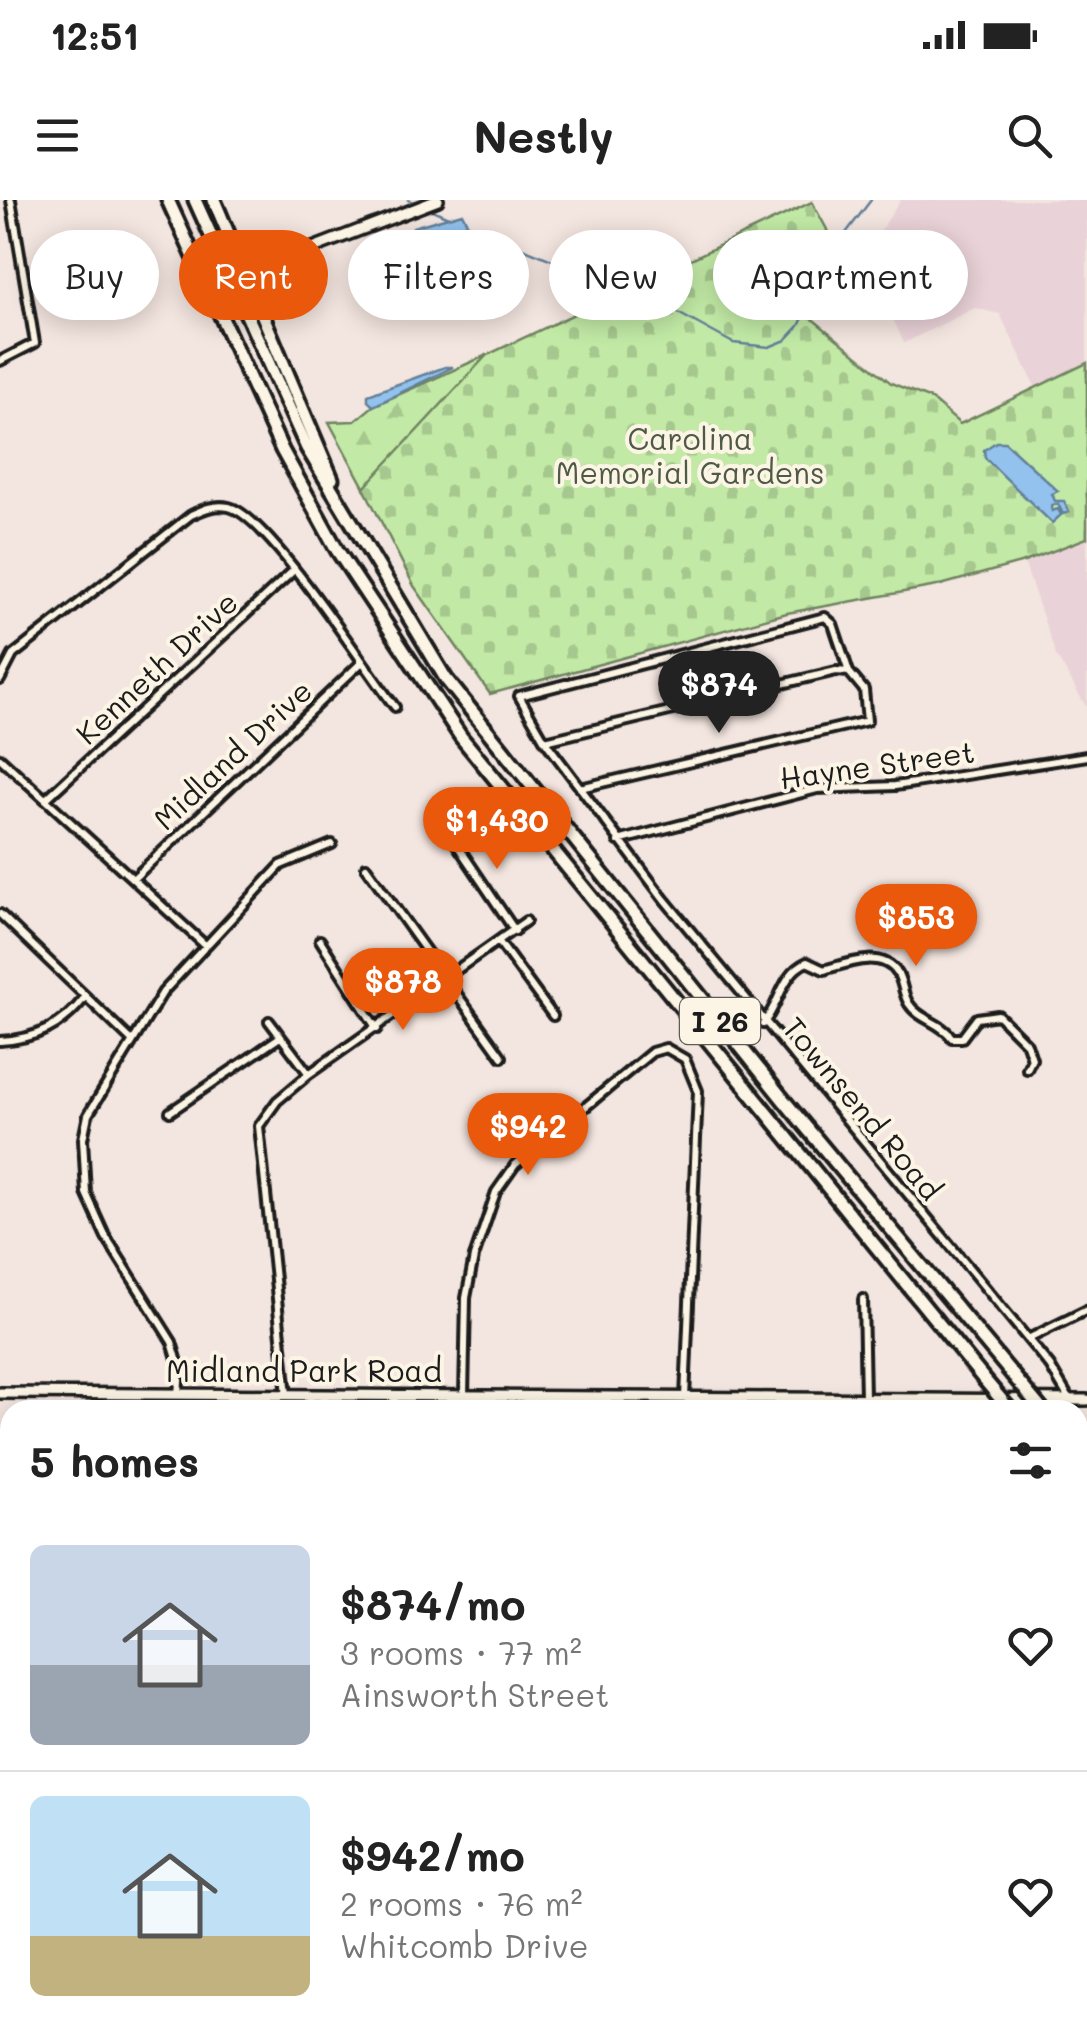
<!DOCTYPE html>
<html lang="en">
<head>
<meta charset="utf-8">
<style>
  :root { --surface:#fff; --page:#f2f2f2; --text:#222; --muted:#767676; --line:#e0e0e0; --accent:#ea580c }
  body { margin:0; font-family:Mali,sans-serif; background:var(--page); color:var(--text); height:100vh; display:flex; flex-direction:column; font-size:38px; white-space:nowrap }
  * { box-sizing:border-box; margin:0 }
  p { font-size:32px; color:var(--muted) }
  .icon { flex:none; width:55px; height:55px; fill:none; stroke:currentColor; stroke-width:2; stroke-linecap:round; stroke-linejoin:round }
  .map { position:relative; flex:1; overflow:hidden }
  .details { position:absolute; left:0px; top:1200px; width:1088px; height:640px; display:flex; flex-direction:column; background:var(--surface); border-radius:30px 30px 0 0; box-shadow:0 5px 25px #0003 }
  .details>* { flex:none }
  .top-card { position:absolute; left:30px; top:30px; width:1028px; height:90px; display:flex; gap:20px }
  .price { position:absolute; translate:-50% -85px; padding:0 22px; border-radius:35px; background:var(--accent); color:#fff; font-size:32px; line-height:65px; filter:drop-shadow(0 2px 5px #0008) }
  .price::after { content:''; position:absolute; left:50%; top:60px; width:30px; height:22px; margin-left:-15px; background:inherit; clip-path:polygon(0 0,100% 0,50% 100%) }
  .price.active { background:#222; color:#fff }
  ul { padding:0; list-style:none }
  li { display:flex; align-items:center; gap:30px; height:250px; padding:0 30px }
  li+li { border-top:2px solid var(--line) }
  li span { display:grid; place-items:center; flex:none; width:280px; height:200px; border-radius:15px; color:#555 }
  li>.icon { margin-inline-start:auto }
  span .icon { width:120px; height:120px; fill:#fffc; stroke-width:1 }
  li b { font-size:42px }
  h2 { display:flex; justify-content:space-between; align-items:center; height:120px; padding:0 30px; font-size:42px }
  .tag { padding:0 35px; border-radius:45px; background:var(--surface); box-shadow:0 5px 25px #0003; font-size:35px; line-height:90px }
  .tag.active { background:var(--accent); color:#fff }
  .status { display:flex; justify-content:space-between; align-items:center; height:70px; padding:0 50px; background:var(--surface); direction:ltr }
  .status svg { height:28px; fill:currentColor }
  header { display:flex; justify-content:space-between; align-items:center; height:130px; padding:0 30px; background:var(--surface); font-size:45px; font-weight:700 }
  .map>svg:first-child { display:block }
  .built { fill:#e9d2d8 }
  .industrial { fill:url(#industrial-furrows) }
  .forest { fill:url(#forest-firs); stroke:#6f8361; stroke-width:2.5 }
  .cemetery { fill:url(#cemetery-stones); stroke:#6f8361; stroke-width:2.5 }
  .water { fill:#92c2ed; stroke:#638099; stroke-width:2.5 }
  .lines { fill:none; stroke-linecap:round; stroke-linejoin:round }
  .stream { stroke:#638099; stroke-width:2.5 }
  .street-casing { stroke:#1c1c1c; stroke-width:14 }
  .secondary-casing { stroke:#1c1c1c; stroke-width:16 }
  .highway-casing { stroke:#1c1c1c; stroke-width:19 }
  .street { stroke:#fcf5e5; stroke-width:6 }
  .secondary { stroke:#fcf5e5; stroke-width:9 }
  .highway { stroke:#fcf5e5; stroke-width:11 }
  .rail { stroke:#1c1c1c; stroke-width:2.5 }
  .highway-bridge-casing { stroke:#1c1c1c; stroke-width:19; stroke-linecap:butt }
  .highway-bridge { stroke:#fcf5e5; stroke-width:11 }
  .labels { text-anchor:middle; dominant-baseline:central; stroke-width:8; stroke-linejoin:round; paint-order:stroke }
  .shield { fill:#fcf5e5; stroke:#5f5d58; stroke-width:2.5 }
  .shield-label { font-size:28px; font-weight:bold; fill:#1c1c1c }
  .park-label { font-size:30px; fill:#4e5a45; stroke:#fcf5e5 }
  .street-label { font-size:30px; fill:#1c1c1c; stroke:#fcf5e5 }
</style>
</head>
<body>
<div class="status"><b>12:51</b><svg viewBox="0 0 49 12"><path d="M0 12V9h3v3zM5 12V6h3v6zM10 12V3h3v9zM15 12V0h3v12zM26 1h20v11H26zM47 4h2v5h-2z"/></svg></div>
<header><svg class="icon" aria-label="menu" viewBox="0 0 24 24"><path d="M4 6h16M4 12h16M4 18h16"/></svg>Nestly<svg class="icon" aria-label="search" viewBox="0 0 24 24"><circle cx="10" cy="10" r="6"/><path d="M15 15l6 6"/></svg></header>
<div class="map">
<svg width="1087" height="1840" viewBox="0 0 1087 1840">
  <defs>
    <pattern id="industrial-furrows" width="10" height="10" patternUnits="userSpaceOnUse" patternTransform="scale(2.5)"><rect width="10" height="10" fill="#e9d2d8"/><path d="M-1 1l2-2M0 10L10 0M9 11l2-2" fill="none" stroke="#c7b4b9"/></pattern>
    <pattern id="forest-firs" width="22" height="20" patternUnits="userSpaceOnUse" patternTransform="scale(2.5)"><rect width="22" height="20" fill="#c2eaa6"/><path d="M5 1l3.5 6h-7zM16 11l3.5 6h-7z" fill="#a6c88e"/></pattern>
    <pattern id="cemetery-stones" width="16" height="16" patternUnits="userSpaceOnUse" patternTransform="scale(2.5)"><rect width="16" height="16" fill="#c2eaa6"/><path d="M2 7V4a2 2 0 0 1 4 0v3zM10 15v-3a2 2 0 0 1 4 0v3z" fill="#a6c88e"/></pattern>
  </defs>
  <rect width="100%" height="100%" fill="#f3e5df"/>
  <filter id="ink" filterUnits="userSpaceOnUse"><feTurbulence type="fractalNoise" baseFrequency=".01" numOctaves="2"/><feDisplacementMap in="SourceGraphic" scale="20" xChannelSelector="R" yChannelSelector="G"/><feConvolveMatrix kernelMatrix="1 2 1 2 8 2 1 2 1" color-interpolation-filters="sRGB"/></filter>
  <g filter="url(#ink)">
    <path class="built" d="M901,0H1087V163L1036,188L1000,114L975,108L904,143L864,55Z
      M1087,338V508L1056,455L1024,362Z
      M565,1204H576L675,1205L674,1210H565Z"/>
    <path class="industrial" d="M1087,1777V1840H937L963,1830H1078V1780Z"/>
    <path class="forest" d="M487,155L365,289L329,222L355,221L373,206Z
      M836,1830H880L887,1840H842Z"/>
    <path class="cemetery" d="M812,2L836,46L799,108L891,183L931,199L960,224L1087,163V338L1024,362L937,386L787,413L490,494L414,386L364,288L487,155Z"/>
    <path class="water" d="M462,13L475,38L449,52L439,51L432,37L413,39L411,35L413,27Z
      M445,167H453L373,206L368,201V195L376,192Z
      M996,242H1005L1058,291L1052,294L1055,301H1064L1069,312L1063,314L1058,304L1052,305V311L1058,309L1061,315L1052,323L985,258L984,250Z"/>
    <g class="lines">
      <path class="stream" d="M408,0L420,4
        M428,8L448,17
        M464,24L669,108L733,143L769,147L786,140L799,126L843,37L871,0"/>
      <g class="street-casing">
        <path id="street" d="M0,161L35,143L11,0
          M849,472L833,424L825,417L519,496L545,541L664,699L1050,1166L1070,1200
          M0,480L13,455L191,315C204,309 215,304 229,307C268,316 366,470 395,507
          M545,541L836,471L849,472L864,490L867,521L580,588
          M0,558L205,745
          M47,598L294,370
          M449,633L515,731
          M618,641L817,589L895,586L1087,556
          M366,667L502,857
          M134,678L361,463
          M0,714L131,840
          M320,740L377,829
          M499,742L553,816
          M269,821L309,874
          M763,824C781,802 781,774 807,762L824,770C845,764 882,748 898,774C903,783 903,795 909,804C919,820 941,822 952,838H962L977,818L998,815L1027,844L1032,859L1027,869
          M0,841C36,839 63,826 85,797
          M170,912L280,837
          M863,1099L865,1198
          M1028,1139L1087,1110
          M178,1195L180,1169L172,1142L106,1037L86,993L83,939L88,915L163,792L281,665L332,644
          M287,1195L259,926L277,901L309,874L526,721
          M310,1195L311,1210
          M394,1196L396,1210
          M464,1196L466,1098L474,1057L496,992L515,965L652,852L666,848L685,859L698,891L685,1198
          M972,1200L974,1210
          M930,1830L937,1840
          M793,1840L798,1830"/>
      </g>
      <g class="secondary-casing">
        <path id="secondary" d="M300,53L438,0
          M0,1193L1087,1200
          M0,1445L10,1457
          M0,1786L10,1802
          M28,1830L34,1840
          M307,1830L316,1840"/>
      </g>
      <g class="highway-casing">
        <path id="highway" d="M168,0L282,250L337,350L461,537L983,1178
          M195,0L307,248L446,479L786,903L1012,1174
          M214,0L332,279
          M1078,1252L1087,1263
          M1078,1293L1087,1305"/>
      </g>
      <use href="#street" class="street"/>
      <use href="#secondary" class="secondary"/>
      <use href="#highway" class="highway"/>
      <path class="rail" d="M0,1479L10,1491
        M276,1830L284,1840"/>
      <g class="highway-bridge-casing">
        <path id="highway-bridge" d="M1012,1174L1042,1210
          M983,1178L1010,1210"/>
      </g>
      <use href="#highway-bridge" class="highway-bridge"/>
    </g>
  </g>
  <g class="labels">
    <rect class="shield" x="680" y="798" width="80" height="46" rx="8"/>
    <g class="shield-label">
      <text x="720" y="821">I 26</text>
    </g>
    <g class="park-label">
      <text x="690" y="238">Carolina<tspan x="690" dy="34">Memorial Gardens</tspan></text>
    </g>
    <g class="street-label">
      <text transform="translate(156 467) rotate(-43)">Kenneth Drive</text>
      <text transform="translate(232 554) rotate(-43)">Midland Drive</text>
      <text transform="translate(877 564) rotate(-8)">Hayne Street</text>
      <text transform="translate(863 908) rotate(50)">Townsend Road</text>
      <text x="304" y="1170">Midland Park Road</text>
    </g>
  </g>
</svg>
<b class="price active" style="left:719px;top:536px">$874</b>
<b class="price" style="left:497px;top:672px">$1,430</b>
<b class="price" style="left:916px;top:769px">$853</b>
<b class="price" style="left:403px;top:833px">$878</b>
<b class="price" style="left:528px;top:978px">$942</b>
<div class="top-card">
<a class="tag">Buy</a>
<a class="tag active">Rent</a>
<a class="tag">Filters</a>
<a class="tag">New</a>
<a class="tag">Apartment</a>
</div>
<section class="details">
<h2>5 homes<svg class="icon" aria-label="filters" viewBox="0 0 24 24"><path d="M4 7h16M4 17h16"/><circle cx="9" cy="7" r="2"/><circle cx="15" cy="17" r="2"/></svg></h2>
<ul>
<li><span style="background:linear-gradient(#c9d6e8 60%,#9aa5b1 0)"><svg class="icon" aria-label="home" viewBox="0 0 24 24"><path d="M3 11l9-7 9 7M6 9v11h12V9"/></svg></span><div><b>$874/mo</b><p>3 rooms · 77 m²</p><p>Ainsworth Street</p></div><svg class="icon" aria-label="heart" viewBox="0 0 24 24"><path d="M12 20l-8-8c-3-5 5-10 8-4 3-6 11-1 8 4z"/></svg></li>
<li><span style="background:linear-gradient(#bfe0f5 70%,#c2b280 0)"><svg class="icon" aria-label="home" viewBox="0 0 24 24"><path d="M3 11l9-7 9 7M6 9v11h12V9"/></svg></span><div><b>$942/mo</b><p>2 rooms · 76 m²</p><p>Whitcomb Drive</p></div><svg class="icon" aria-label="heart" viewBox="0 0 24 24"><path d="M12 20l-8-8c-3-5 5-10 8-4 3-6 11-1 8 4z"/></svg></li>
</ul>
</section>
</div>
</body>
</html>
